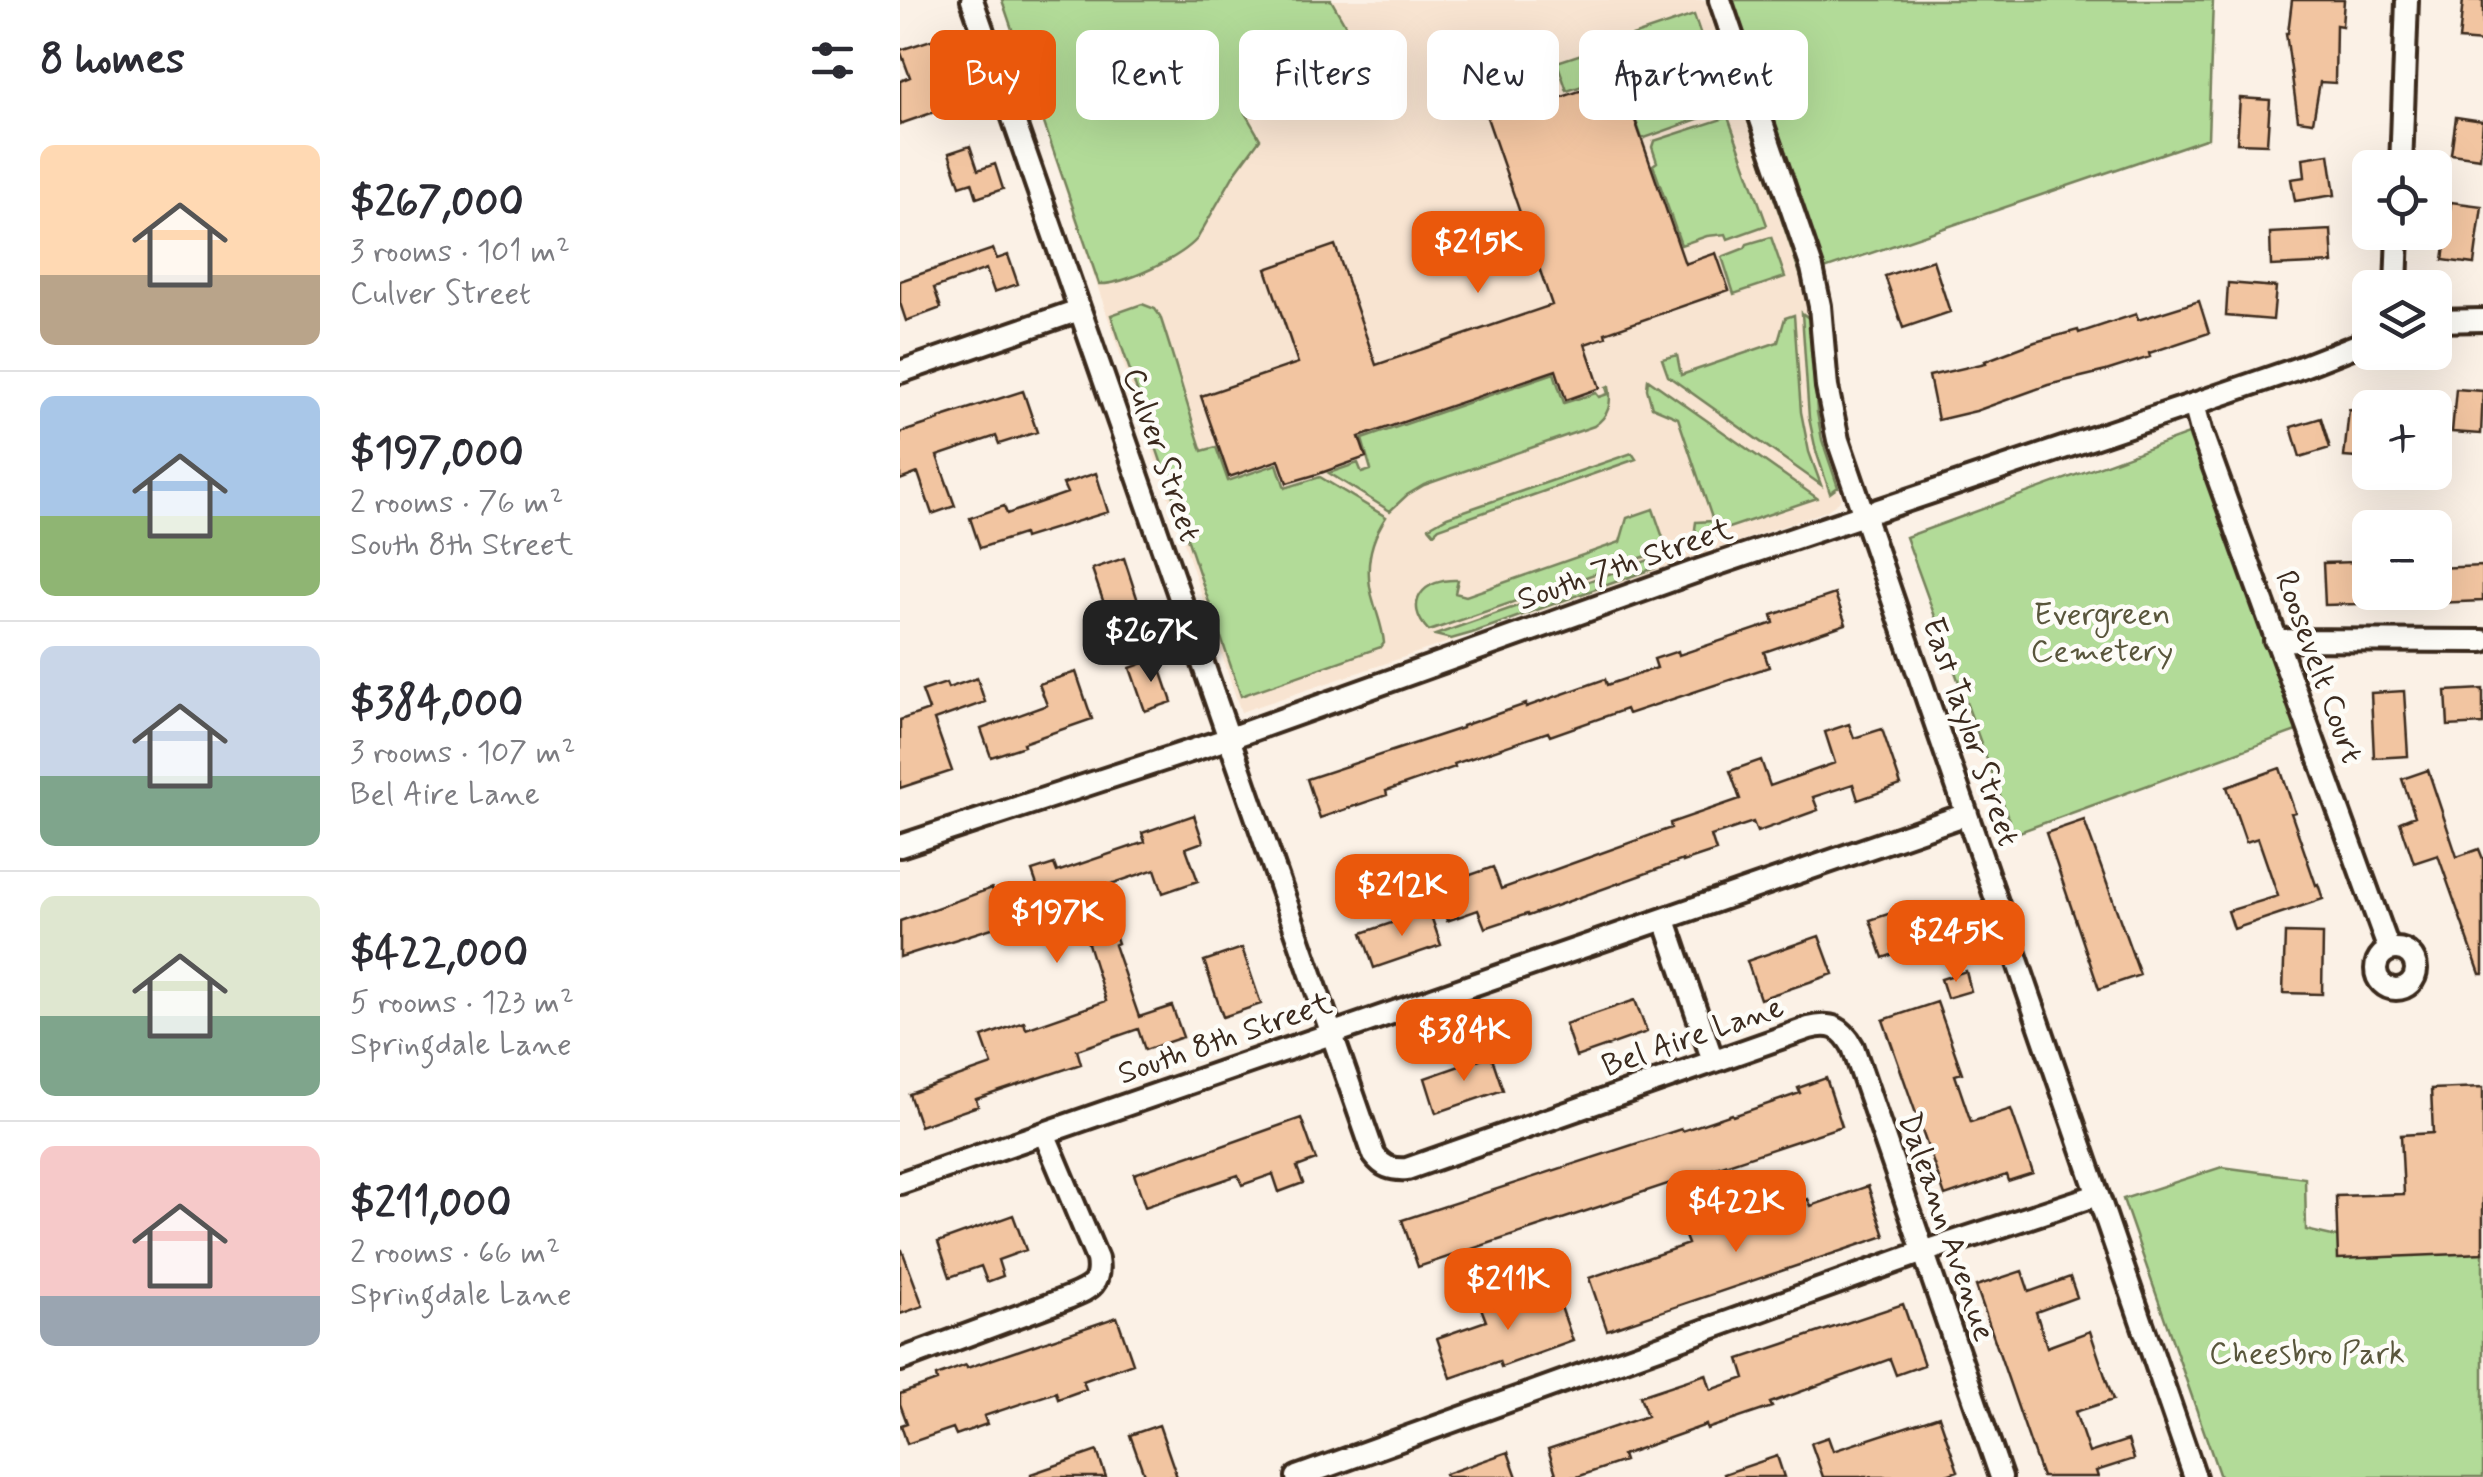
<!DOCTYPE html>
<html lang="en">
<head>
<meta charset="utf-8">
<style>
  :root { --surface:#fff; --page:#f7f7f7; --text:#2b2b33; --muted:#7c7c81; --line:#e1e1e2; --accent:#ea580c }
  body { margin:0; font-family:Mynerve,sans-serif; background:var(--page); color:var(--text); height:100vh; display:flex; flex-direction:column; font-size:38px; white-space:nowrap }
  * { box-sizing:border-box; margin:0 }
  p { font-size:32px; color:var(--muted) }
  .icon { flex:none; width:55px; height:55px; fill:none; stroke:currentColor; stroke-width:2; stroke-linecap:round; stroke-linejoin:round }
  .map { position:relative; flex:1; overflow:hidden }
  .details { display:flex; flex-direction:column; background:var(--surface); width:900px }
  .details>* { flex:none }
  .guide { position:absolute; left:30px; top:30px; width:950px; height:90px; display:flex; gap:20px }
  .buttons { position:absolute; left:1452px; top:150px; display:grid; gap:20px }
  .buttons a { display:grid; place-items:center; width:100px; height:100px; border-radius:15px; background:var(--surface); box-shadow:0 10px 40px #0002; font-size:50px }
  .price { position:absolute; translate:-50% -85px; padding:0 22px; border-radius:20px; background:var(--accent); color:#fff; font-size:32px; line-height:65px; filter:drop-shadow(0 2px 5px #0008) }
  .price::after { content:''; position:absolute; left:50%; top:60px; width:30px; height:22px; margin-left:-15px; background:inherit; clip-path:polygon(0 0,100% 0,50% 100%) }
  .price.selected { background:#222; color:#fff }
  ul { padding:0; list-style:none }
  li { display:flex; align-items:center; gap:30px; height:250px; padding:0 40px }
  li+li { border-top:2px solid var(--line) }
  li span { display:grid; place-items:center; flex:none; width:280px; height:200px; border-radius:15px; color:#555 }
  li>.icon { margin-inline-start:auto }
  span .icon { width:120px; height:120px; fill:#fffc; stroke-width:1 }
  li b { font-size:42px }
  h2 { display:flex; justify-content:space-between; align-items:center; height:120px; padding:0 40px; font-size:42px }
  .pill { padding:0 35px; border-radius:15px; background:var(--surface); box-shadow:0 10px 40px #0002; font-size:35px; line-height:90px }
  .pill.selected { background:var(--accent); color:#fff }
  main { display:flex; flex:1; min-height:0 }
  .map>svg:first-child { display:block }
  .built { fill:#f8e4d1 }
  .green { fill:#b2db98; stroke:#76825b; stroke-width:2.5 }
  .building { fill:#f2c5a1; stroke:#3b2a1e; stroke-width:2.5 }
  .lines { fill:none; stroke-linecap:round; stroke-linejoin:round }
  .minor-casing { stroke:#3b2a1e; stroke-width:28 }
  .minor { stroke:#fdfcf7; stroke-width:20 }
  .labels { text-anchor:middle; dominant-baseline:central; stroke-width:9; stroke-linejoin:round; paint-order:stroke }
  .street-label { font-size:32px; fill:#3b2a1e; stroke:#fdfcf7 }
  .park-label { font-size:32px; fill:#59563c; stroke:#fdfcf7 }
</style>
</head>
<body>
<main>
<section class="details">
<h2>8 homes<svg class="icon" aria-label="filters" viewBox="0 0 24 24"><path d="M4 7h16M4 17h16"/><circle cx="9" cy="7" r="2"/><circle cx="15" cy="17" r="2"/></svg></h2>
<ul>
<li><span style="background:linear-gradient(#ffd9b3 65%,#b9a48a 0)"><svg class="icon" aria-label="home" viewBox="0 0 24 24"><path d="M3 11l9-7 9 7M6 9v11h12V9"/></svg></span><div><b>$267,000</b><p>3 rooms · 101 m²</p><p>Culver Street</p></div></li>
<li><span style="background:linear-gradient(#a9c7e8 60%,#8fb573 0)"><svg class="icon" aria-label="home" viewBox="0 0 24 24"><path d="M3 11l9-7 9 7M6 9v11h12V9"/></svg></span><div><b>$197,000</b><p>2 rooms · 76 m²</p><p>South 8th Street</p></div></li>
<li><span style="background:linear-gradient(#c9d6e8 65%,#7fa58c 0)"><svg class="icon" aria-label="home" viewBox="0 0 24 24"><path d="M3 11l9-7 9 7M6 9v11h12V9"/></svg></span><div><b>$384,000</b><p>3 rooms · 107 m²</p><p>Bel Aire Lane</p></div></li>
<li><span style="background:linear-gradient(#dfe7d0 60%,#7fa58c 0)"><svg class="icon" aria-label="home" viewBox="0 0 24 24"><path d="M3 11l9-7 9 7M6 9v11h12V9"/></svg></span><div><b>$422,000</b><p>5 rooms · 123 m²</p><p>Springdale Lane</p></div></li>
<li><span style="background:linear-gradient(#f6c9c9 75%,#9aa5b1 0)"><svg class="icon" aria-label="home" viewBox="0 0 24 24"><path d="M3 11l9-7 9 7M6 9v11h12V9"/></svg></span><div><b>$211,000</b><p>2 rooms · 66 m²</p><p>Springdale Lane</p></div></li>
</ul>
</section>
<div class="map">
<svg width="1583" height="1477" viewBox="0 0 1583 1477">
  <rect width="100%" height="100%" fill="#fbf1e6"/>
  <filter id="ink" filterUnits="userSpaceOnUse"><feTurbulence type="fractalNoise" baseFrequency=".01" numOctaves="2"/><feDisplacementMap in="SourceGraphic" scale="20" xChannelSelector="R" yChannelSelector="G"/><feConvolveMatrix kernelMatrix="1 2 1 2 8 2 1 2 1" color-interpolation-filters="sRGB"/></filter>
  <g filter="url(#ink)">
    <path class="built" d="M101,0H807L901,277L910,316L917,412L922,440L941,497L939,502L926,511L626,616L341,712Z"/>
    <path class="green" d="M102,0H431L459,49L345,113L360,139L335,173L297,239C280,258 224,285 199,284Z
      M807,0H1313L1308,138L901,277Z
      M794,15L826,109L742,139L723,82L736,78L723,39Z
      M718,42L728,71L667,91L657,62Z
      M828,117L867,225L828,239L826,234L807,236L781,245L753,165L757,162L752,147L754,141Z
      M871,237L885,277L834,294L822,257L845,248L847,244Z
      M242,304L255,309L260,316C275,361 287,406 302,451L316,447L328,481L377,464L385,488L420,477L486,517C468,544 464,572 474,603C478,617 483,629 484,643L481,647L341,696L211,315Z
      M902,313L911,320L917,412L922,440L938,487L930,493L916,451L909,418Z
      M894,315L901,412L909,452L921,485L768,376L762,359L777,355L781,375L878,342L885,318Z
      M654,373L664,403L696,393L699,397L708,394L706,387L709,386C712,403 709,416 694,426L524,485L507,495L490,511L429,473L458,463L462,473L471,470L462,439Z
      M748,379L917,498L799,538L795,529L796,522L813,521L778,418L752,407L747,389Z
      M1291,433L1399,730L1114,834L1006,537Z
      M732,453L736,459L539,528L534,533L529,527L547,517Z
      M753,509L767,549L529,631C502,603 524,578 558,580L555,593L566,596L720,542L727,518Z
      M760,556L755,568L572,633L551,639L535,635Z
      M1322,1167L1405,1178L1406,1230L1467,1244L1583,1252V1477H1320L1223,1199Z"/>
    <path class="building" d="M1392,0H1444L1442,26L1436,25L1435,83L1420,82L1413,122L1398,120L1386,33H1388Z
      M1563,0H1583V42L1559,40Z
      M34,39L40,59L36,60L52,106L0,124V81L10,77L0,50Z
      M720,77L785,264L816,253L829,290L705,333L706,337L685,344L700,388L666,400L656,370L459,437L466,457L418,474L387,483L379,460L329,477L301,396L398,363L366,269L435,245L476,365L652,305L583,106L643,85L648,102Z
      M1340,98L1370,100L1367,144L1337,143Z
      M1556,117L1583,121L1580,158L1551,154Z
      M70,146L78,170L95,164L103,189L77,198L72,182L60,186L49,153Z
      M1429,154L1435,195L1395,201L1391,179L1405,177L1403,158Z
      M1551,202L1582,206L1574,264L1543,260Z
      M1431,230L1433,263L1371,266L1370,233Z
      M93,249L97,259L108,255L118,284L94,292L86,269L34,288L41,308L6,321L0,303V281Z
      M1033,260L1050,312L1003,328L985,276Z
      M1328,283L1376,287L1373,320L1326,316Z
      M1299,301L1309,333L1249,353L1250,357L1206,371L1148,385L1076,411L1038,420L1029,376L1086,363L1085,361L1135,342L1178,330L1179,333L1236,314L1238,320Z
      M1556,389L1583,391L1581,434L1552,432Z
      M123,391L137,432L99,444L96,436L37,456L55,506L32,514L18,473L0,480V433L39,420V418Z
      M1449,410L1470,412V459L1444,457Z
      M1421,418L1430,448L1400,457L1391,427Z
      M196,473L208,512L124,538L123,534L80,548L70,518L104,506L107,514L167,493L163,484Z
      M224,558L239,604L208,615L192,569Z
      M1456,562L1458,604L1425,605L1423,563Z
      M1583,566V601L1535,603V568Z
      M935,594L946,624L864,652L869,667L728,714L726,709L650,736L648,732L554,764L555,767L486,791L487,795L420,818L407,779L562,728V726L626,704V707L705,679L707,685L757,668L754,659L778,651L779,655L874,623L872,615Z
      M257,658L272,702L245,711L230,668Z
      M176,672L192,719L123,743L124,746L91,757L81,729L147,705L139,684Z
      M77,678L85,702L34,720L52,771L0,788V720L29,710L22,691L46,683L48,688Z
      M1583,689V724L1548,726L1546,691Z
      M1504,691L1508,756L1474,758L1471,693Z
      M949,724L954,738L982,729L1001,785L958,800L953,784L913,797L918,810L857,832L853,822L811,836L816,851L783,862V860L628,916L627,914L585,928L578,910L547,921L536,887L593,867L601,889L771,828L770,823L840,799L830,771L861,760L870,786L935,763L925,732Z
      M1380,768L1395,812L1391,813L1416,885L1418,884L1423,899L1334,929L1328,911L1378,896L1358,838L1346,842L1327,787Z
      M1528,770L1557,857L1579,849L1583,859V974H1580L1538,855L1514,863L1500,822L1515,816L1502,779Z
      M294,815L303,842L286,848L298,881L263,893L255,869L199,888L218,943L214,945L239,1017L272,1006L283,1037L245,1050L238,1029L177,1050L181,1064L76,1099L78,1106L20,1126L9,1094L92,1065L82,1037L124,1022L126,1029L206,1001L180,918L120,938L114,921L0,957V921L92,888L99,907L140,894L132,871L154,864L157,872L245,842L242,833Z
      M1184,820L1240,975L1199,989L1146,833Z
      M1015,905L1018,915L1042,906L1051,933L983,958L970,920Z
      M529,910L541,945L474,968L462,933Z
      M1385,933L1423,934L1422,994L1383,993Z
      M919,936L933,974L860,999L847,961Z
      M342,948L361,1004L323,1017L304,961Z
      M1066,971L1071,991L1047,998L1041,979Z
      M735,1000L747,1032L676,1057L665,1024Z
      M1037,1002L1062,1073L1055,1075L1071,1122L1111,1109L1133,1173L1108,1181L1106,1175L1045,1196L983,1020Z
      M591,1055L603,1090L536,1113L525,1078Z
      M926,1078L942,1126L518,1267L502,1220L781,1129L782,1131L832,1114L833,1116L900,1093L898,1088Z
      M1583,1087V1253L1438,1259L1436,1196L1504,1194L1501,1135L1533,1133L1531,1089Z
      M401,1118L416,1160L397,1167L403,1183L379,1192L373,1174L342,1185L338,1175L245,1207L234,1174L296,1153L297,1155Z
      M968,1186L985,1236L707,1330L689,1278L788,1244L784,1234L866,1207L868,1212L908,1199L911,1206Z
      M113,1215L126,1250L98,1260L103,1276L87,1282L81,1266L50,1277L38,1242Z
      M0,1250H2L23,1306L0,1314Z
      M1122,1271L1129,1292L1170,1277L1177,1297L1136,1312L1147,1347L1190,1331L1213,1400L1175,1412L1189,1453L1228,1440L1234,1459L1196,1471L1198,1477H1142L1076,1286Z
      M653,1284L673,1341L601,1367L599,1361L551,1378L537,1338L586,1321L581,1308Z
      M1003,1304L1024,1365L996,1375L990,1359L870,1403L872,1407L807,1429L806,1425L722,1455L724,1461L677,1477H657L648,1449L747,1416L740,1396L806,1374L811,1390L845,1378L839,1359Z
      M217,1317L233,1363L183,1381L186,1389L158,1399L156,1392L84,1416L87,1424L56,1435L53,1428L7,1444L1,1425L7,1423L0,1404V1394L37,1381L36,1376L66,1365L67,1368Z
      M1039,1416L1058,1471L1041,1477H923L911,1443L928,1437L933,1451Z
      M259,1425L277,1477H245L230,1435Z
      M197,1451L206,1477H131V1474Z
      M608,1452L617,1477H546L545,1474Z
      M877,1456L884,1477H825L824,1474Z"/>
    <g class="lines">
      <g class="minor-casing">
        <path id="minor" d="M72,0L474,1155C483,1167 491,1170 507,1169L909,1028C931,1022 942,1027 953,1047L1101,1477
          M820,0L912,268L920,306L927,387L938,440L1295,1477
          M1501,168L1507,0
          M1496,288L1498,232
          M1535,321L1583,320
          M0,372L179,310
          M1294,404L1302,434L1489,950
          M1375,640L1583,641
          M0,846L327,739L797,571L1294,404L1396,369L1470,340
          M765,920L813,1061
          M1476 969a20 20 0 1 1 40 0a20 20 0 1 1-40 0Z
          M0,1183L1067,814
          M0,1360L170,1297C191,1288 201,1284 197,1259L144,1133
          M397,1477L1023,1252L1197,1195"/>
      </g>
      <use href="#minor" class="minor"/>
    </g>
  </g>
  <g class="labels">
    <g class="street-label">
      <text transform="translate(261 455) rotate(71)">Culver Street</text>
      <text transform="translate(725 565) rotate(-19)">South 7th Street</text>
      <text transform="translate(1418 667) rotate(70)">Roosevelt Court</text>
      <text transform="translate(1070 732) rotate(71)">East Taylor Street</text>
      <text transform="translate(793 1037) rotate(-19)">Bel Aire Lane</text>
      <text transform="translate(325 1039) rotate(-19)">South 8th Street</text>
      <text transform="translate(1046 1227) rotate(71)">Daleann Avenue</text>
    </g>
    <g class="park-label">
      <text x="1202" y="615">Evergreen<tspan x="1202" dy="37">Cemetery</tspan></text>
      <text x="1407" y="1354">Cheesbro Park</text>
    </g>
  </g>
</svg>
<div class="buttons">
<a><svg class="icon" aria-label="locate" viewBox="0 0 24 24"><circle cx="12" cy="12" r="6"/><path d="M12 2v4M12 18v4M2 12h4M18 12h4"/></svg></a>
<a><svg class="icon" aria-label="layers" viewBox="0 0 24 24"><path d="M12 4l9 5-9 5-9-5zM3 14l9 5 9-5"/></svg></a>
<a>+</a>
<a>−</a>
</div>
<b class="price" style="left:578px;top:296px">$215K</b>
<b class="price selected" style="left:251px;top:685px">$267K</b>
<b class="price" style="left:502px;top:939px">$212K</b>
<b class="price" style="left:157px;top:966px">$197K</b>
<b class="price" style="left:1056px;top:985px">$245K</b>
<b class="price" style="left:564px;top:1084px">$384K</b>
<b class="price" style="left:836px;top:1255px">$422K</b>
<b class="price" style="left:608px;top:1333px">$211K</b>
<div class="guide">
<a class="pill selected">Buy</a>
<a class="pill">Rent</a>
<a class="pill">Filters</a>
<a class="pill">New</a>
<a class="pill">Apartment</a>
</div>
</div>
</main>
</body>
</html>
